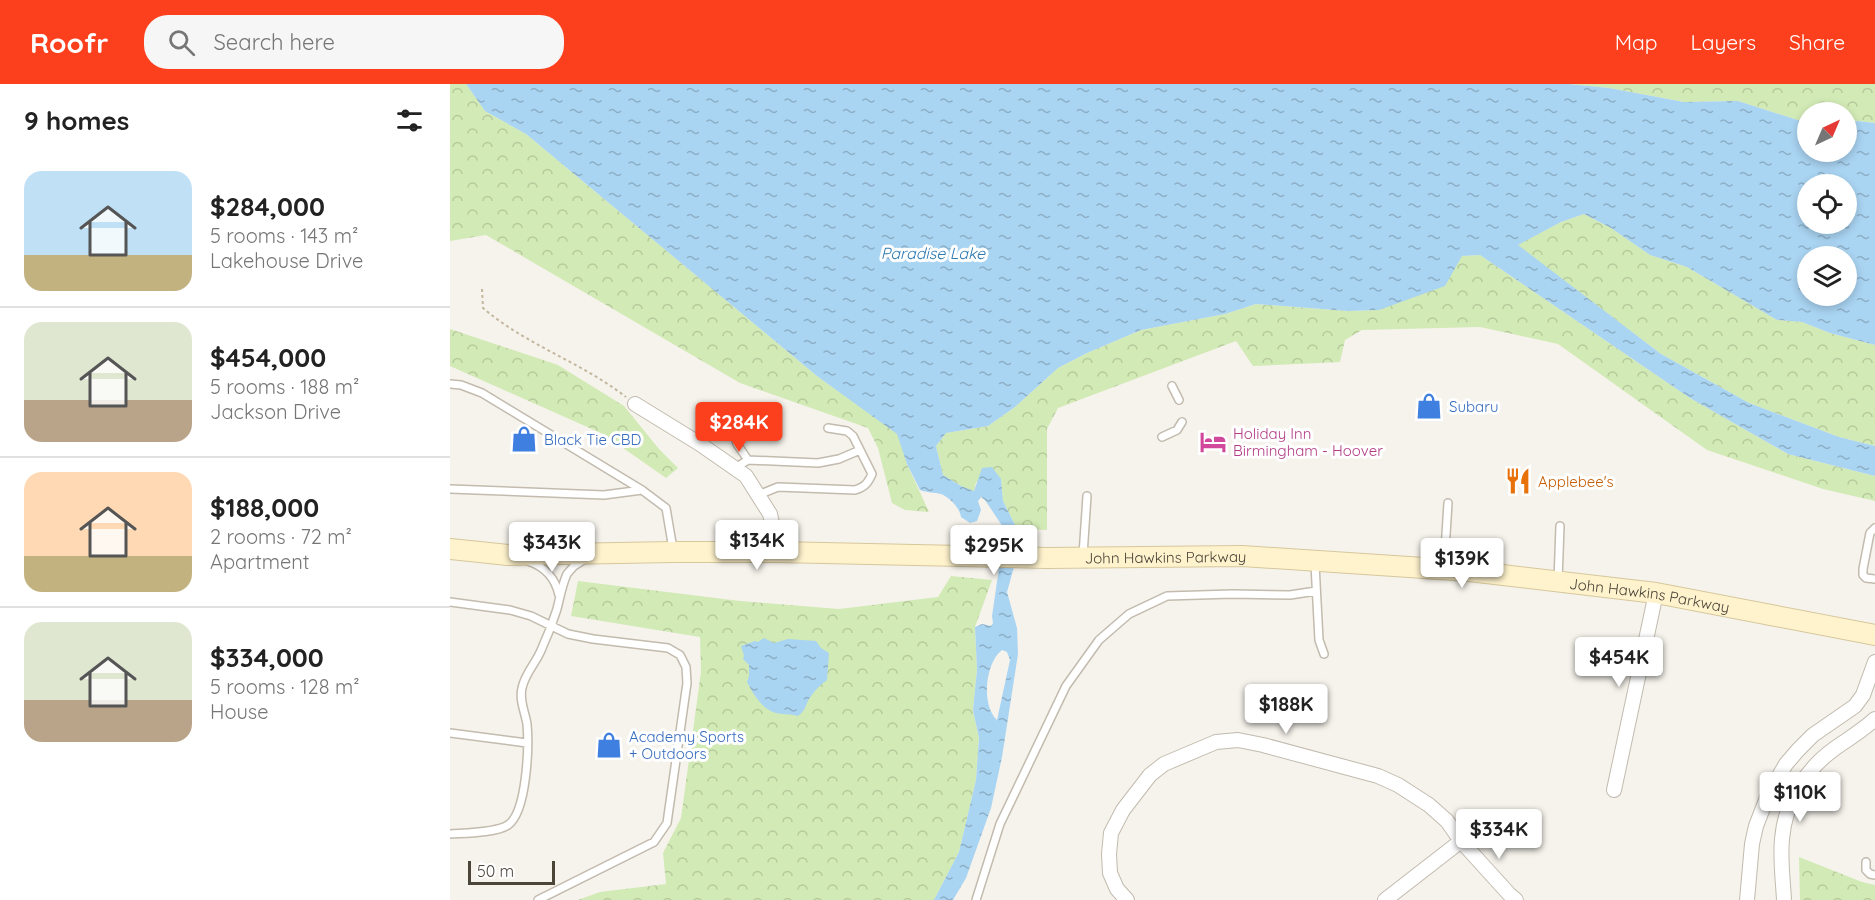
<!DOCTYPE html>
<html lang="en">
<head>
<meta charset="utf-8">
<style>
  :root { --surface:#fff; --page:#f6f6f6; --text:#222; --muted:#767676; --line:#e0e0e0; --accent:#fc3f1d }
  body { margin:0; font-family:Quicksand,sans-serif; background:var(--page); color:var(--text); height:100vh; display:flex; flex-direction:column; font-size:22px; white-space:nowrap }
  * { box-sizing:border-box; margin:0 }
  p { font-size:20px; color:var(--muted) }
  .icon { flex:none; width:33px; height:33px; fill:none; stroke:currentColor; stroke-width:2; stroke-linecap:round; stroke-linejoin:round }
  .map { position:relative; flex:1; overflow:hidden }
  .panel { display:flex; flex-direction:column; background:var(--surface); width:450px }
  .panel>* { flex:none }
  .needle { width:39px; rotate:44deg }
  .controls { position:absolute; left:1347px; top:18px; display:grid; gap:12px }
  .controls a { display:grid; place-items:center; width:60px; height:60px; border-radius:50%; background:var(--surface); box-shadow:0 3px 9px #0003; font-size:30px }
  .scale { position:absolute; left:18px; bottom:15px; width:87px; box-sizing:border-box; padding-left:6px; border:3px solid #4b4439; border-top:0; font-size:16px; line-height:21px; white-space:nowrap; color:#4b4439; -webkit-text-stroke:4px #fff; paint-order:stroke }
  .price { position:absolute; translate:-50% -51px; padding:0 14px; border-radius:6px; background:#fff; color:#222; font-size:20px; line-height:39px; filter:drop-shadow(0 2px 3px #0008) }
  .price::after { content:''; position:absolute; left:50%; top:36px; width:18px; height:14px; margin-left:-9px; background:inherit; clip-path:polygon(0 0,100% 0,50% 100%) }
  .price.current { background:var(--accent); color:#fff }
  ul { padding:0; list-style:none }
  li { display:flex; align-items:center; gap:18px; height:150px; padding:0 24px }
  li+li { border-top:2px solid var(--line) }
  li span { display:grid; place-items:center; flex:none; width:168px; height:120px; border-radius:18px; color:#555 }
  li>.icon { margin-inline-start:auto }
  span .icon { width:72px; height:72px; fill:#fffc; stroke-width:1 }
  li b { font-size:26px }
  h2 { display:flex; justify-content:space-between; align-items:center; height:72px; padding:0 24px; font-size:26px }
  header { display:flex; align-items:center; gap:36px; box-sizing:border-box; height:84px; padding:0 30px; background:var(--accent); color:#fff }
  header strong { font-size:28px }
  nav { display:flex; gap:33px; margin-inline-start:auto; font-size:21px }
  .search { width:420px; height:54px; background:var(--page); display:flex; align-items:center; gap:15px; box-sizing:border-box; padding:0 21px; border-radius:24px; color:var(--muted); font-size:22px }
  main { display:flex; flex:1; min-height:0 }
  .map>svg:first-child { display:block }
  .forest { fill:url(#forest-crowns) }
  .water { fill:url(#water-ripples); fill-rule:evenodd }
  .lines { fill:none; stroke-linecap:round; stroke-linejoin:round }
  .service-casing { stroke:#c2bbae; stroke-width:10 }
  .minor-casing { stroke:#c2bbae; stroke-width:16 }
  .secondary-casing { stroke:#d6c79b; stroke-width:22 }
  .path { stroke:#c4b79f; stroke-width:2; stroke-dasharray:3 3; stroke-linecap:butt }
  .service { stroke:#fff; stroke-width:7 }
  .minor { stroke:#fff; stroke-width:14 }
  .secondary { stroke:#fff3cd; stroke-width:20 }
  .labels { text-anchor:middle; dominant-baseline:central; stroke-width:6; stroke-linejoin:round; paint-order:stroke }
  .shop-label { font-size:15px; fill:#366cbe; stroke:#fff; text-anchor:start }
  .hotel-label { font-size:15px; fill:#b23c85; stroke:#fff; text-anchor:start }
  .food-label { font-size:15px; fill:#c56008; stroke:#fff; text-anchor:start }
  .street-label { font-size:15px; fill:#4b4439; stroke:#fff }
  .water-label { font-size:16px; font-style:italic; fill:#2e7ab2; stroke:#fff }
</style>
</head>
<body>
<header>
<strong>Roofr</strong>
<div class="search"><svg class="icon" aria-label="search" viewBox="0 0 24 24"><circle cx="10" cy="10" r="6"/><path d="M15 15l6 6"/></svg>Search here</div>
<nav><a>Map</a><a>Layers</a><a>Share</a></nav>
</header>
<main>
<section class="panel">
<h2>9 homes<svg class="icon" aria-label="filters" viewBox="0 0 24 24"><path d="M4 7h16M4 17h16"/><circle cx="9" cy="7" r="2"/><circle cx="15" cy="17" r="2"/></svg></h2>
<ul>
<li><span style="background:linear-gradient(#bfe0f5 70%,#c2b280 0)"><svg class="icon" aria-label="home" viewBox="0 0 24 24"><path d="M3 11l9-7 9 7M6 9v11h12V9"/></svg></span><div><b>$284,000</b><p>5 rooms · 143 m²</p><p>Lakehouse Drive</p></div></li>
<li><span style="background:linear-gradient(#dfe7d0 65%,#b9a48a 0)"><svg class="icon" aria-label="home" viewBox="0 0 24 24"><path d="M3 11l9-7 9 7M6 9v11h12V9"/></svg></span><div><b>$454,000</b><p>5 rooms · 188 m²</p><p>Jackson Drive</p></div></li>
<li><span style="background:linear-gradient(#ffd9b3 70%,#c2b280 0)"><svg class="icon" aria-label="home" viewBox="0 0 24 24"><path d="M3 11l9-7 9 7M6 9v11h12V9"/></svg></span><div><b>$188,000</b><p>2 rooms · 72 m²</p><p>Apartment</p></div></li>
<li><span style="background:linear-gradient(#dfe7d0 65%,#b9a48a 0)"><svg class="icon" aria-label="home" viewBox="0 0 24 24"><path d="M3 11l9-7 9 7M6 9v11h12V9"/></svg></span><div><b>$334,000</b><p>5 rooms · 128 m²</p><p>House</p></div></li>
</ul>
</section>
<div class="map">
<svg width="1425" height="816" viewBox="0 0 1425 816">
  <defs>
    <pattern id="forest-crowns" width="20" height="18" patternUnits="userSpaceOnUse" patternTransform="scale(1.5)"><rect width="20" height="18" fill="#d2eab5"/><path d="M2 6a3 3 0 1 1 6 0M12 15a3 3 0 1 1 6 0" fill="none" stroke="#b6ca9c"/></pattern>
    <pattern id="water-ripples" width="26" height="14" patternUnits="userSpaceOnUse" patternTransform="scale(1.5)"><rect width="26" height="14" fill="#a9d4f2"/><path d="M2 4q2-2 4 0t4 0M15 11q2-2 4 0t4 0" fill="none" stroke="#8caec5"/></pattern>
  </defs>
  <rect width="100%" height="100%" fill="#f6f3ec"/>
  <path class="forest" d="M0,0H16L35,27L76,50L367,292L448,350L457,380L479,428L455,426L442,419L428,364L418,344L290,299L36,151L0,157Z
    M1119,0H1425V39L1408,37L1397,39L1396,28H1358L1357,39L1288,17L1234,18L1159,4Z
    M1134,130L1161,144L1200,171L1237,183L1327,236L1352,238L1380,249L1425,261V362L1389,353L1299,319L1211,270L1067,161L1111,138Z
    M1030,171L1240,314L1338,370L1425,392V417L1373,405L1257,366L1108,260L1030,243L912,246L895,256L890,278L803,282L786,257L608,324L597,345V446L567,445L553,417L551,395L526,398L524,408L511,402L493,391L486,362L496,349L538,342L565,323L608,284L637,269L691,246L775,230L806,220L898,227L929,226L1012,172Z
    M0,245L108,281L174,322L209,365L228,384L216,394L153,350L0,282Z
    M501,492L542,496L525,543L527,586L523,626L529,654L526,696L509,768L484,816H128L150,808L216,800L213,769L231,734L251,588L250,553L121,532L128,497L290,517L389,525L488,513Z
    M1349,773L1412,798L1425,801V816H1350Z"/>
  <path class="water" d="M16,0H1119L1159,4L1234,18L1288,17L1357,39L1358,68H1396L1397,39L1408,37L1425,39V261L1380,249L1352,238L1327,236L1237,183L1200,171L1161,144L1134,130L1111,138L1068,161L1211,270L1299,319L1389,353L1425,362V392L1338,370L1240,314L1030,171L1012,172L995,202L929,226L898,227L806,220L775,230L691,246L637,269L608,284L565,323L538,342L496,349L486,362L493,391L511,402L524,407L532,384L542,383L551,395L553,417L567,445L569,465L557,508L567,544L568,570L552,673L541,724L516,794L503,816H484L509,768L526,696L529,654L523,626L527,586L525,543L532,540L541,542L543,539L542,532L554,450L553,443L535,416L531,413L528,417L531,426L527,437L520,439L511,433C510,424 499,413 491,410C484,408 477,409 470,406L457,380L447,350L367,292L76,50L35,27ZM1358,100H1396V140H1358ZM1358,172H1396V212H1358ZM552,566L557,568L560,576L547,636C531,621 535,579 552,566Z
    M314,554L324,559L338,555L366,557L371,564L379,569L377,596C370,601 364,607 359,615C355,623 355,627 348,632C342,630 339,631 333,630C314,629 305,613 297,598L299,592V581L293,575L294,572L291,562L305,557L308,558Z"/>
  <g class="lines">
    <g class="service-casing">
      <path id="service" d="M0,300L11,301L32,309L192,406L216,424L223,465
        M722,302L729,316
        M712,353L727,346L732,338
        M298,376L287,360L285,352L291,347L311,343
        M285,384L298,376L368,379L389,375L410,366
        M0,405L154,411L192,406
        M308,411L328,403L405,406C415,403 418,399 422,390L403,352L397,347L378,344
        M1425,444L1420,449L1413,485V491L1416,494L1425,495
        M633,471L637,412
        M78,477C95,483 105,493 109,511
        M865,480L869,556L874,570
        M994,482L998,419
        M1108,497L1110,442
        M0,518L60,526L81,532L118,550L143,555L218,564L230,571L236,583L237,599L217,739L204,758L88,816
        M0,649L77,659
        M0,750C15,749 46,749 58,741C77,728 79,662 77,640C75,628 69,616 72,604C75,589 87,578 92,564C98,551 103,538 107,525C110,513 112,501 117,490L124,482L135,475
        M1416,778V786L1420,790L1425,791
        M526,816L550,740L616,602L649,556L679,530L717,512L782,510L840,511L866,507"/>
    </g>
    <g class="minor-casing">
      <path id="minor" d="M185,320L250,360L296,392L320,430L328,468
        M1164,706L1206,509
        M1011,757L1059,810L1066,816
        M677,816L667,805L660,789L659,770L661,749L673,726L700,691L714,680L766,658L788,656L813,661L928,692L948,701L979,721L997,737L1011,757L935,816
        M1297,816L1302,760L1306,742L1318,711L1336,680L1348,666L1363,651L1405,622L1413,611L1425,578
        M1334,816C1333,796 1330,775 1332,755C1335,719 1354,687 1384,665C1398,655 1412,647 1425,635"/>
    </g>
    <g class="secondary-casing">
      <g id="secondary">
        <path id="s1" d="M0,465L58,471L223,468H328L597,474L792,472L1019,487L1206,509L1425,551"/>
      </g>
    </g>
    <path class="path" d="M32,205L33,224C76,261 131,278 176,313"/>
    <use href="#service" class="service"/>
    <use href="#minor" class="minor"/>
    <use href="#secondary" class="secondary"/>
  </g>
  <defs>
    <g id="shop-bare" transform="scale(2.07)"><path d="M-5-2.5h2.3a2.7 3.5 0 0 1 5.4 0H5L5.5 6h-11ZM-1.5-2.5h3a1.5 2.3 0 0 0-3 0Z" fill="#3f7fe0" stroke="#fff" stroke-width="2.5" paint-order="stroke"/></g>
    <g id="hotel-bare" transform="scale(2.07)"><path d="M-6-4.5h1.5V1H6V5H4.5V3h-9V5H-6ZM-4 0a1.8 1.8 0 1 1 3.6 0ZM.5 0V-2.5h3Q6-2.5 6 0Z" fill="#d1479c" stroke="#fff" stroke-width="2.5" paint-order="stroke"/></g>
    <g id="restaurant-bare" transform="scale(2.07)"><path d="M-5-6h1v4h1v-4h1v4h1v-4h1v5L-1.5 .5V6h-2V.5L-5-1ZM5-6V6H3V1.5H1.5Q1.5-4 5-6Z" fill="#e8710a" stroke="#fff" stroke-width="2.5" paint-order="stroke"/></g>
  </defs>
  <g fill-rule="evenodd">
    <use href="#shop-bare" x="979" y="322"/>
    <use href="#shop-bare" x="74" y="355"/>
    <use href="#hotel-bare" x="763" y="358"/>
    <use href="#restaurant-bare" x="1068" y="397"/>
    <use href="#shop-bare" x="159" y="661"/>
  </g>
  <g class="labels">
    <g class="shop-label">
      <text x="999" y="322">Subaru</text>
      <text x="94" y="355">Black Tie CBD</text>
      <text x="179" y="652">Academy Sports<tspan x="179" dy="17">+ Outdoors</tspan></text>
    </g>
    <g class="hotel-label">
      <text x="783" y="349">Holiday Inn<tspan x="783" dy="17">Birmingham - Hoover</tspan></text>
    </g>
    <g class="food-label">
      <text x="1088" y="397">Applebee's</text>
    </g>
    <g class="street-label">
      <text stroke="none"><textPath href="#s1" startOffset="716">John Hawkins Parkway</textPath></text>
      <text stroke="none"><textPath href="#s1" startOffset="1202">John Hawkins Parkway</textPath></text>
    </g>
    <g class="water-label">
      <text x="483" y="169">Paradise Lake</text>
    </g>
  </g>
</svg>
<div class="controls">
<a><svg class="needle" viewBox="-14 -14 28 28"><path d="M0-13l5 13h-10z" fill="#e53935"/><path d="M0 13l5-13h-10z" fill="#767676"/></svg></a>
<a><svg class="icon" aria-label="locate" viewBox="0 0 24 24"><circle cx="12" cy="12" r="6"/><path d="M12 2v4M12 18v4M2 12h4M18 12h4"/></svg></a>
<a><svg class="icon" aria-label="layers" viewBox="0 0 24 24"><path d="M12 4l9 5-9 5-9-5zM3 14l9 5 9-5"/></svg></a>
</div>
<div class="scale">50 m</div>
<b class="price current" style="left:289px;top:369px">$284K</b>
<b class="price" style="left:307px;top:487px">$134K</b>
<b class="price" style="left:102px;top:489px">$343K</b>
<b class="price" style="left:544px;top:492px">$295K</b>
<b class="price" style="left:1012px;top:505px">$139K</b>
<b class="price" style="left:1169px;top:604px">$454K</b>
<b class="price" style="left:836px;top:651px">$188K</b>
<b class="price" style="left:1350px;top:739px">$110K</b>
<b class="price" style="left:1049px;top:776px">$334K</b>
</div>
</main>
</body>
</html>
